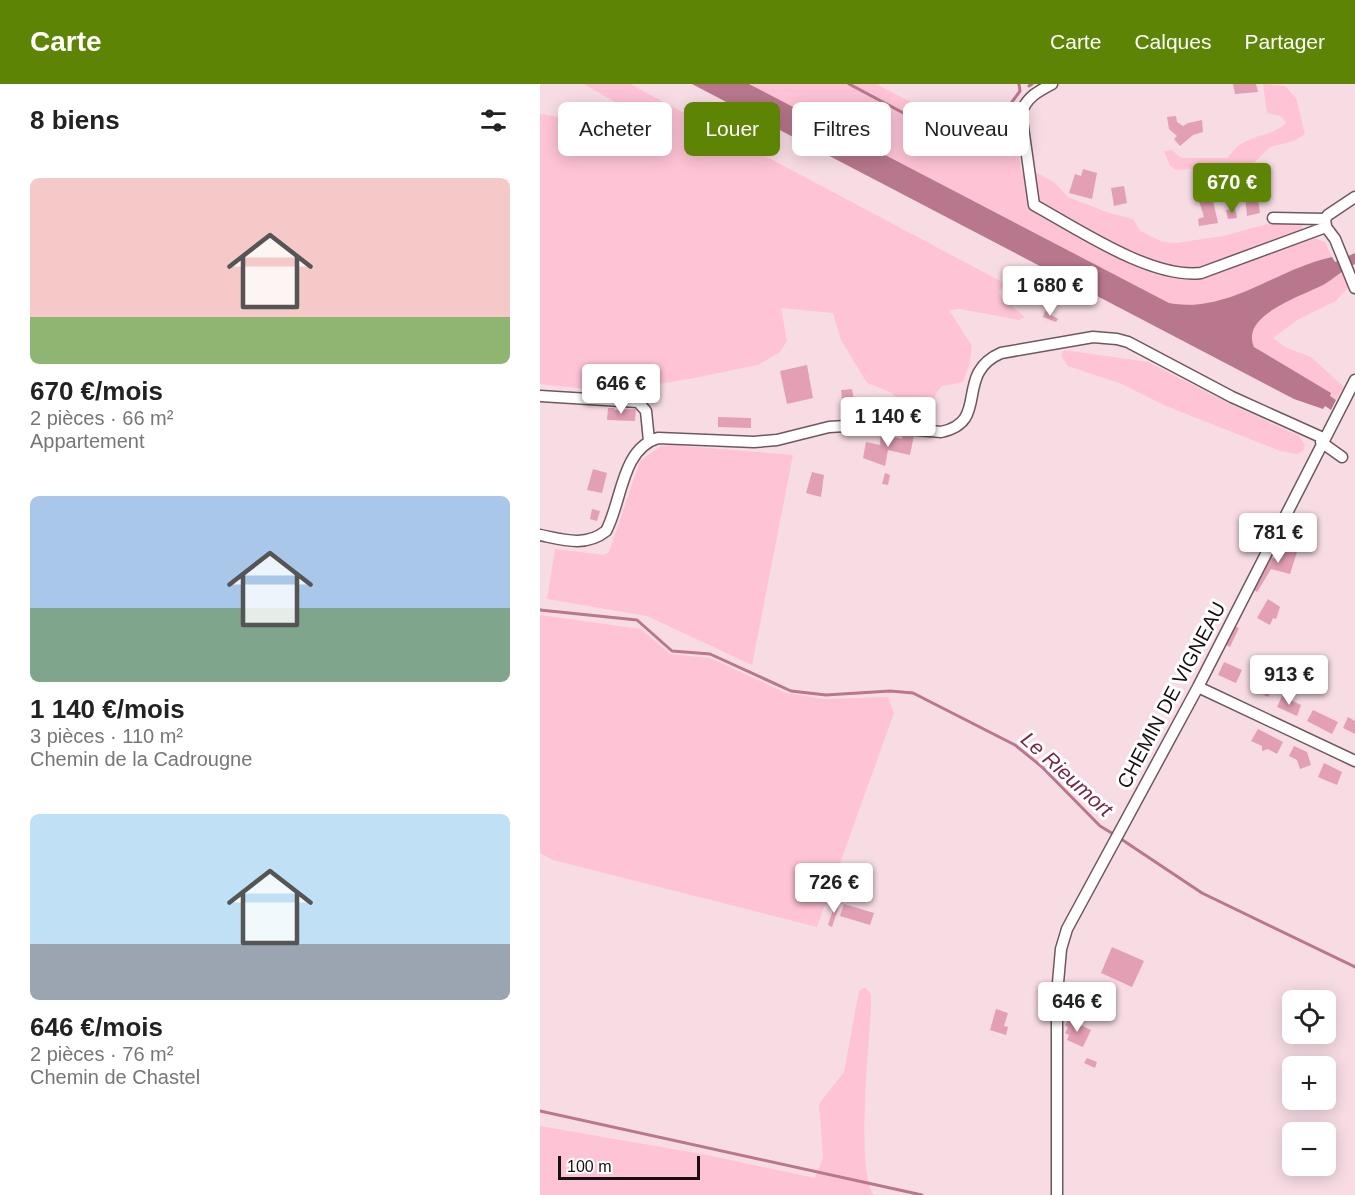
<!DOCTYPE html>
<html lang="fr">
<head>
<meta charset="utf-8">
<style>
  :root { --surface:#fff; --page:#f2f2f2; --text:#222; --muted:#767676; --accent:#5e8405 }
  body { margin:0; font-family:Arial,sans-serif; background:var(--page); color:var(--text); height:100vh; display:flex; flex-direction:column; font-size:22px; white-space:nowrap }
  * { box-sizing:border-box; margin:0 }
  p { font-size:20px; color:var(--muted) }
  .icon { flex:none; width:33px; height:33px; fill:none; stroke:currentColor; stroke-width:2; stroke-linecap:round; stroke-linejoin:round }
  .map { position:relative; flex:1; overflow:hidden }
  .sheet { display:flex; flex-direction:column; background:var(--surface); width:540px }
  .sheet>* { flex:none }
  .guide { position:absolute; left:18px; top:18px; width:570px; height:54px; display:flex; gap:12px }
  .buttons { position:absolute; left:742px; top:906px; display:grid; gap:12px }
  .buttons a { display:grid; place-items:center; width:54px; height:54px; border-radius:9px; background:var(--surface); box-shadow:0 3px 15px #0003; font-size:30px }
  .scale { position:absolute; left:18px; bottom:15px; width:142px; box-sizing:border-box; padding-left:6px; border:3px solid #190f12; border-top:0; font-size:16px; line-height:21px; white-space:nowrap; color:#190f12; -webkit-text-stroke:4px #fff; paint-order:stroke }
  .price { position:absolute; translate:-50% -51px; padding:0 14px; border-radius:6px; background:#fff; color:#222; font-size:20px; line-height:39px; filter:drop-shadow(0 2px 3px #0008) }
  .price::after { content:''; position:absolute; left:50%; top:36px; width:18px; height:14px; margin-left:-9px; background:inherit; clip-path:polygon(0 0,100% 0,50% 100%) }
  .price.on { background:var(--accent); color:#fff }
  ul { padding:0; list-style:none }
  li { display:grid; align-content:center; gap:12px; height:318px; padding:0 30px }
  li span { display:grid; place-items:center; height:186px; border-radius:9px; color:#555 }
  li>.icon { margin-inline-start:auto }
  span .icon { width:108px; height:108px; fill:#fffc; stroke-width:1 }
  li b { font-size:26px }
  h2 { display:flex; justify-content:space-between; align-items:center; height:72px; padding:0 30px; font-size:26px }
  .chip { padding:0 21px; border-radius:9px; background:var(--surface); box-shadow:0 3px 15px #0003; font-size:21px; line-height:54px }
  .chip.on { background:var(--accent); color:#fff }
  header { display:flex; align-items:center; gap:36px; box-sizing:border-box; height:84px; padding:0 30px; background:var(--accent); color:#fff }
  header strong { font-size:28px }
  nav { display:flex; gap:33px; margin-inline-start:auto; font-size:21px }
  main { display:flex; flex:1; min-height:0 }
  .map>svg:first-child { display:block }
  .green { fill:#fec3d5 }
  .water { fill:#b8778c }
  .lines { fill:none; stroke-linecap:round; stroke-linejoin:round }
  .stream { stroke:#b8778c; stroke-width:3 }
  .building { fill:#e39fb4 }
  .minor-casing { stroke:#6f575e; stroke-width:13 }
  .minor { stroke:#fff; stroke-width:10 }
  .labels { text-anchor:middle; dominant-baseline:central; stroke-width:6; stroke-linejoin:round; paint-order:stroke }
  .street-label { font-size:20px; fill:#190f12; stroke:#fff }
  .water-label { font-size:21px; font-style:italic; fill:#782848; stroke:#fff }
</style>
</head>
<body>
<header>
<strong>Carte</strong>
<nav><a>Carte</a><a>Calques</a><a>Partager</a></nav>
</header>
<main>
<section class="sheet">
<h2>8 biens<svg class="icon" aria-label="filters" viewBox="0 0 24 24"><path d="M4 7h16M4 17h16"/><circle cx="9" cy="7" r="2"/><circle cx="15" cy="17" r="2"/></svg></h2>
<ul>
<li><span style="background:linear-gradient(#f6c9c9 75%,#8fb573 0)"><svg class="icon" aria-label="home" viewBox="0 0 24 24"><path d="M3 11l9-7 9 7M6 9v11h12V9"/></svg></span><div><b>670 €/mois</b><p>2 pièces · 66 m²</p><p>Appartement</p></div></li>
<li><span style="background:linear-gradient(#a9c7e8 60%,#7fa58c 0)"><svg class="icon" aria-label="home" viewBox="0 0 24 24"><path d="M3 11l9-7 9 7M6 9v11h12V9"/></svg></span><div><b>1 140 €/mois</b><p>3 pièces · 110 m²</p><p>Chemin de la Cadrougne</p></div></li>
<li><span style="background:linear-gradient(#bfe0f5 70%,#9aa5b1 0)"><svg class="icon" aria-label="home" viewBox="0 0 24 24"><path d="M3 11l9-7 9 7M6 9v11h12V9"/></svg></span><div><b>646 €/mois</b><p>2 pièces · 76 m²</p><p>Chemin de Chastel</p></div></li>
</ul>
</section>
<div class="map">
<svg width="815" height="1111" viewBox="0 0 815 1111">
  <rect width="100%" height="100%" fill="#f8dce4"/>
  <path class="green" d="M44,0H90L462,198L464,202L459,207L461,213L485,233L479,236L420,225L409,226L432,262L430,278L423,298L402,302L396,309L391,327L375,331L350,308L327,299L301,256L293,229L241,224L247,257L240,268L218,281L154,294L113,301L47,305L0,300V30L123,50L111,39Z
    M209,0H336L367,16L442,47L459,24L474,26L481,88L497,89L514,98L528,113L569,129L593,135L600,147L623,158L636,159L683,152L738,137L763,139L761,149L785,158L792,173C736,185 688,230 629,219Z
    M723,0L745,2L756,14L765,50L754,57L730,63L711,82L636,86L630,82L624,67L632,66L641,74H688C704,48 730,55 746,39L742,33L727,29Z
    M803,185L809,202L796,217L757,236L733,254L745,263L771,273L804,303L796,316L790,312L791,309L714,263C699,228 768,211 788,198C793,194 798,189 803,185Z
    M524,266L608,278L688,319L759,352L765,361L763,367L757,370L740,367L626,322L582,300L528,282L521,272Z
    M131,361L253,371L212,581L107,532L7,515L15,465L64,471L69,468L100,377L121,362Z
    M0,531L101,545L130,570L170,574L246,609L284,615L348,613L354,629L277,843L13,776L0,769Z
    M325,903L331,910V920C330,956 315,1087 334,1111H0V1042L167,1071L275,1094L283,1074L279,1020L304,988L319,907Z"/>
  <path class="water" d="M152,0H209L629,219C688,230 736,185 792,173L795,178L815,169V180C804,185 797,192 788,198C768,211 699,229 714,263L791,309L790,312L796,316L791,326L785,322L783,325L754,315Z"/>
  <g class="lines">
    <path class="stream" d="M309,0L431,65H444L456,59L469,22L480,7L479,0
      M489,2L492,0
      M0,526L97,536L132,567L170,570L251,607L286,611L350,607L373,609L475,661L501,682L560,742L575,751
      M581,755L662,809L815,883
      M0,1027L382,1111"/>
  </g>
  <path class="building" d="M693,0H716L718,8L695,10Z
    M636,32L637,38L643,42L648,39L662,36L663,48L653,51L640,62L634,55L637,52L629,45L627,33Z
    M543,85L557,89L552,115L529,109L535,90L541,92Z
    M706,86L709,106L703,107L700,87Z
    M584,102L587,119L574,122L571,104Z
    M717,109L720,129L707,132L705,111Z
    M672,112L678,139L659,142L658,135L664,133L658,114Z
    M695,124L697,134L688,135L686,126Z
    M505,227L518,235L516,238L503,233Z
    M267,281L273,314L247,320L240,287Z
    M312,305L317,333L304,335L301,306Z
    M68,324H74V326L96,325L95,337L67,336Z
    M178,333L211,334V344L178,343Z
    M341,348H348V352L362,355L363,349L374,351L370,371L348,366L345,382L323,374L326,358L340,361Z
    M53,385L67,389L62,409L47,406Z
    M272,388L284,391L281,413L266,409Z
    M345,389L350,391L348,401L342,400Z
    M52,425L60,427L57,437L50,435Z
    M738,463L757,468L750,490L731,485L717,508L714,506L730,473L735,475L734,467L737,468Z
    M728,515L740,523L736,535L733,534L730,541L717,534Z
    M694,542L699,544L690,563L684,560Z
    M684,578L702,586L696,599L678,591Z
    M715,594L734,603L728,613L710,604Z
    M744,595L752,599L747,608L740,604Z
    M742,612L761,621L757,632L737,623Z
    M773,626L798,638L792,650L767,637Z
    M808,633L815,637V650L803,644Z
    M718,645L743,658L737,670L728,665L722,667V662L711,657Z
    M754,662L767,668L771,681L760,685L757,676L749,672Z
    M784,679L802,688L797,701L778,693Z
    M296,817L300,819L292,843L288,841Z
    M304,820L334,829L330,841L300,832Z
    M572,863L604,877L592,903L561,889Z
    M556,899L568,904L555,933L540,927Z
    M456,925L468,929L464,942L468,943L466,951L450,946Z
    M528,935L551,946L543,963L527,956L529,951L525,949L528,943L525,942Z
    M547,974L557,978L555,984L544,979Z"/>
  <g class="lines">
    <g class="minor-casing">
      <path id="minor" d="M512,0C497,8 487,13 481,29L494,121C538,145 611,195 661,189L786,143
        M733,134L785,135
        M786,142L785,135L788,131L815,113
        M786,143L795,155L815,204
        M0,312L98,318L106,327L109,357
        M781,358L802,373
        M0,451C24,456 46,463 66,447C82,418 81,365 118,354L214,358L237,356L289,343L322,341L401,348C451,338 413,290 461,269L553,253L577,255L588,258L692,313L783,354
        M658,603L815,677
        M517,1111V910L521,865L527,845L658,603L815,296"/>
    </g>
    <use href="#minor" class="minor"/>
  </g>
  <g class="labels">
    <g class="street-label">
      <text transform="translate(631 611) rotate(-62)">CHEMIN DE VIGNEAU</text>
    </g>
    <g class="water-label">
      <text transform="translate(527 690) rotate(42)">Le Rieumort</text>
    </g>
  </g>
</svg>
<div class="buttons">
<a><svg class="icon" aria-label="locate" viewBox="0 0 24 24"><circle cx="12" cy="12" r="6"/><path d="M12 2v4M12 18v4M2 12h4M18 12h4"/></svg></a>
<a>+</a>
<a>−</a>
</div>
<div class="scale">100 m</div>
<b class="price on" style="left:692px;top:130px">670 €</b>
<b class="price" style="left:510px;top:233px">1 680 €</b>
<b class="price" style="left:81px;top:331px">646 €</b>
<b class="price" style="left:348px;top:364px">1 140 €</b>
<b class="price" style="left:738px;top:480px">781 €</b>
<b class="price" style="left:749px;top:622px">913 €</b>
<b class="price" style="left:294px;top:830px">726 €</b>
<b class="price" style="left:537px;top:949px">646 €</b>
<div class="guide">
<a class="chip">Acheter</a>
<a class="chip on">Louer</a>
<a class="chip">Filtres</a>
<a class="chip">Nouveau</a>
</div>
</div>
</main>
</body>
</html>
